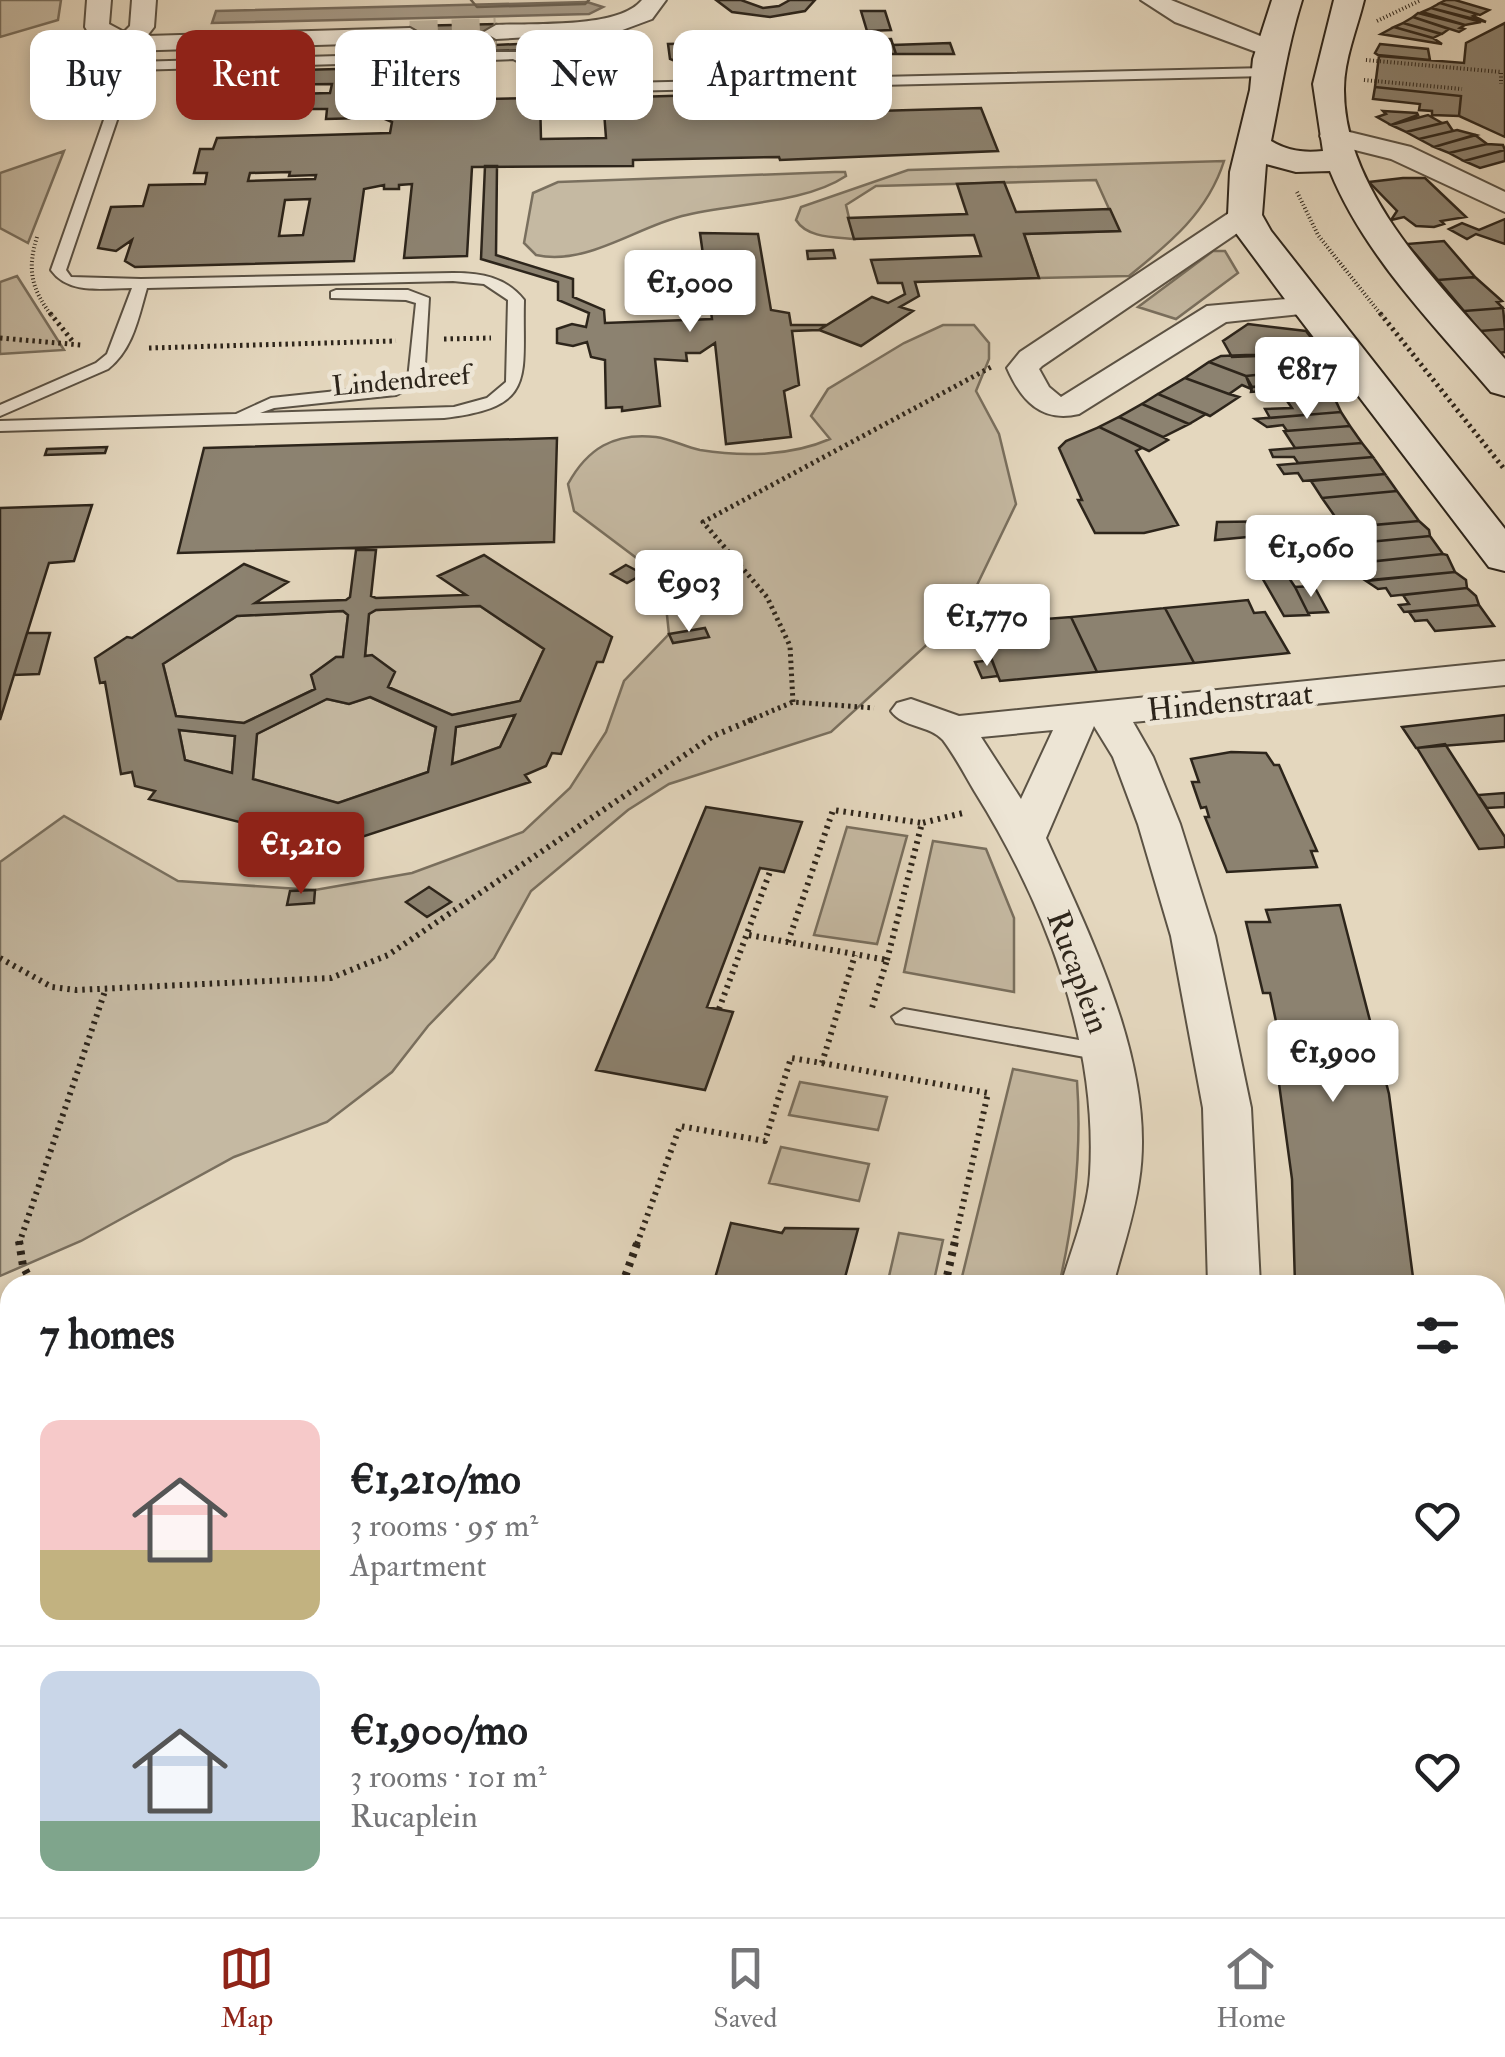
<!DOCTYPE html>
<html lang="en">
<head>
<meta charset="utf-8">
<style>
  :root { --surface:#fff; --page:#f6f6f6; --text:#202124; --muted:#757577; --line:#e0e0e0; --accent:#8f2418 }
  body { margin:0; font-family:"IM FELL Double Pica",serif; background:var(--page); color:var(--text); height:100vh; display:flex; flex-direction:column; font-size:38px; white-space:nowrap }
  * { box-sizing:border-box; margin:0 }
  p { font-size:32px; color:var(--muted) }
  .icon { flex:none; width:55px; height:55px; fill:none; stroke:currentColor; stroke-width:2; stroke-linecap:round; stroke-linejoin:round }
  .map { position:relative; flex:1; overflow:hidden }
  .drawer { position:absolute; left:0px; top:1275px; width:1505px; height:642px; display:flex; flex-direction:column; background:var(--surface); border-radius:30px 30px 0 0; box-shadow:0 5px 15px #0003 }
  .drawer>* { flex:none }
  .hud { position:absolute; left:30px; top:30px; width:1000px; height:90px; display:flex; gap:20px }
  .price { position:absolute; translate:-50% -85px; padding:0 22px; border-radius:10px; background:#fff; color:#222; font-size:32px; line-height:65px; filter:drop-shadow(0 2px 5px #0008) }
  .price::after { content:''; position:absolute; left:50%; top:60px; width:30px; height:22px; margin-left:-15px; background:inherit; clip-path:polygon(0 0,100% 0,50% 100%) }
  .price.on { background:var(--accent); color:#fff }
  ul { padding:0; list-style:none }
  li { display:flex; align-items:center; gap:30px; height:250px; padding:0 40px }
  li+li { border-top:2px solid var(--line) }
  li span { display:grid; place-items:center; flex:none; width:280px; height:200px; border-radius:20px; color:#555 }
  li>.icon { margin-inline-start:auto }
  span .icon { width:120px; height:120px; fill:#fffc; stroke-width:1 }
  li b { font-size:42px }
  h2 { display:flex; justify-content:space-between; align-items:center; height:120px; padding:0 40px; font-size:42px }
  .chip { padding:0 35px; border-radius:20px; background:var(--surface); box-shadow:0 5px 15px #0003; font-size:35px; line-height:90px }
  .chip.on { background:var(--accent); color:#fff }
  .tabs { display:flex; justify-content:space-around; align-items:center; height:140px; border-top:2px solid var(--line); background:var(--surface); font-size:28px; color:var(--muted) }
  .tabs a { display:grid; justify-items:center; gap:5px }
  .tabs .on { color:var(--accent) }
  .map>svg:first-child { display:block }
  .green { fill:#c5b9a2; stroke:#796f5e; stroke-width:2.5 }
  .water { fill:#a69a87; stroke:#766b5c; stroke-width:2.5 }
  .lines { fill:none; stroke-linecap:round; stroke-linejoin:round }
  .shore { stroke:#6a6051; stroke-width:2.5 }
  .building { fill:#8c8270; stroke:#2d251b; stroke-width:2.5; fill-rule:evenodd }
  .minor-tunnel { stroke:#bfb39d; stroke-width:28; stroke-dasharray:28 14; stroke-linecap:butt }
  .service-casing { stroke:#5b5244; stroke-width:4 }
  .minor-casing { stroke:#5b5244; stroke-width:4 }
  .tertiary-casing { stroke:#5b5244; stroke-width:4 }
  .secondary-casing { stroke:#2d251b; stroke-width:4 }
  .path-far3 { stroke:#2d251b; stroke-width:4; stroke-dasharray:1 2.5; stroke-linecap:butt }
  .path-far2 { stroke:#2d251b; stroke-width:5; stroke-dasharray:2.5 4; stroke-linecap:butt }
  .path-far1 { stroke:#2d251b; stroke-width:6; stroke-dasharray:2.5 5; stroke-linecap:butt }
  .path { stroke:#2d251b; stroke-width:8; stroke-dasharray:4 6; stroke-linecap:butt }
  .service { fill:#ede5d5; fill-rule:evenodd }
  .minor { fill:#ede5d5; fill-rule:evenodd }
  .tertiary { fill:#ede5d5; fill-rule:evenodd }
  .secondary { fill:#ede5d5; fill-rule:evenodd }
  .labels { text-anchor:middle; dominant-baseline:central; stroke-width:10; stroke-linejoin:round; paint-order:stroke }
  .far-street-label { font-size:28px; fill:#2d251b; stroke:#ede5d5 }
  .street-label { font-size:32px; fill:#2d251b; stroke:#ede5d5 }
</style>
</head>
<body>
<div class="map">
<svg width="1505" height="1917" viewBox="0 0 1505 1917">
  <rect width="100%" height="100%" fill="#e4d7be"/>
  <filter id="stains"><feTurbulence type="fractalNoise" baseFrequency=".002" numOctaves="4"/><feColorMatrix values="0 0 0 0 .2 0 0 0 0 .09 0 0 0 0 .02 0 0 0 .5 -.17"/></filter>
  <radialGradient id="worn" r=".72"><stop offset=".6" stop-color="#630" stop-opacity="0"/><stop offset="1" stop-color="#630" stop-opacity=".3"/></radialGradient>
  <path class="green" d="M0,0H61L58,20L0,37Z
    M64,151L28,243L0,228V173Z
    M1224,161C1208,212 1170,243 1129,276L1039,278L1024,234L1119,231L1096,180L876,186L846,205L854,239C834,237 807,238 796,220L801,207L908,170Z
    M835,172H845L846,176C804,204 732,203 682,216C635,228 586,266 536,255L524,243L533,193L558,182Z
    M1213,251H1225L1238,273L1176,319L1138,307Z
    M17,276L64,350L0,354V282Z
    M943,325H974L989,343V359L976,391L999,434L1016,504L965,610L831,732L669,784L628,810L531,891L494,958L428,1026L392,1072L327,1122L234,1157L81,1241L0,1276V862L64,816L178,881L315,890L412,873L523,832L570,788L606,732L624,681L669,634L663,578L574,511L568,484C587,449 614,432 656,437C671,439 685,447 700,450C743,457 791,456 830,439L811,416L828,389L904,343Z
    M480,606L544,649L520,701L452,715L388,687L394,672L372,656H365L369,614L376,610Z
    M343,611L348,615L343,657H336L312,675L315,689L244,723L176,716L163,664L237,616Z
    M370,697L436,727L428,772L338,803L253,779L257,734L327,699L349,704Z
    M515,715L500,747L452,764L456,727Z
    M179,730L235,736L232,773L185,760Z
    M847,827L907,836L877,944L814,935Z
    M933,841L986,849L1014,918V992L904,972Z
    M1013,1069L1077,1081C1082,1151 1075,1216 1059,1285H960Z
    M800,1082L887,1097L878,1130L789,1115Z
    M781,1147L869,1164L859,1201L769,1183Z
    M899,1233L943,1240L933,1285H887Z
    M1495,1901L1502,1917L1117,1915L1121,1908H1495Z
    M743,1908H951L963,1917H622Z"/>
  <path class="water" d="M587,2L603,7L589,14L212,23L216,11Z"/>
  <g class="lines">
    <path class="shore" d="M471,0L477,7L585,4L589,0"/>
  </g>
  <path class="building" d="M716,0H741L763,8L779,6L790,0H815L805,11L770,17L732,12Z
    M1446,0H1455L1489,10L1480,15L1440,3Z
    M1440,3L1477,14L1473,16L1486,22L1431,8Z
    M1431,8L1481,22L1465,25L1422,12Z
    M861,11H885L891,30L867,31Z
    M1418,13L1465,25L1460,28L1464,29L1459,32L1413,17Z
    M1413,17L1449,29L1442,34L1403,23Z
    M1403,23L1441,34L1433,38L1394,27Z
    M1505,23V137L1459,116L1461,96L1375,87L1379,56L1464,63L1466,43Z
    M496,24L495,45L539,43L538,50L491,51L487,99L540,98L541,139L606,138L603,98L732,94L736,115L981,108L998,151L780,160L779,157L633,160V166L472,167L467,256L404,258L412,184L399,185V189H384V185L364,189L354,261L135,267L125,261L132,240L116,251L98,248L111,207L143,206L149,185L205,184L207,173H194L200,149H213L217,138L390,133L392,122L371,113H367L366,118L326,119L327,109H296L295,113L211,112L221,72L374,68L369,107L401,117L408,53L364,54L366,48L409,47L411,26ZM332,84L330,93L254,95L257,85ZM290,172L289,176L316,175L315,179L248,181L250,173ZM310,199L303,235L279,236L285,200Z
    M1394,27L1433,38L1442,44L1381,34Z
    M891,39L896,54H888L889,60L701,65V61L684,65L670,59L668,44Z
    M950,43L954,54H896L893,45Z
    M1380,44L1428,49L1430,60L1378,55L1375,53Z
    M1375,87L1461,96L1459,116L1432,115V111L1419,110L1420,104L1373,99Z
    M847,90L849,99L825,100V103H818L819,110H807L804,91Z
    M1383,111L1417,113L1418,115L1391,125L1377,117L1386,114Z
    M1428,115L1442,123L1406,132L1391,125Z
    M1447,122L1453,131L1419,139L1406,132Z
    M1457,130L1476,135L1434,147L1419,139Z
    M1475,135L1487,144L1449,153L1434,147Z
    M1487,144L1503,145L1505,150L1464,161L1449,153Z
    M1505,150V161L1480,168L1464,161Z
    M485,166H497L496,255L573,279V297L604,310L605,323L712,319L700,233L758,234L771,310L789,313L791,325H826L819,330L792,331L799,385L784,391L791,437L726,444L715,343L700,353H686L687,361L655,359L660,406L622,411V407L606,408L605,360L591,357L587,342L573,346L557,343V329L572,324L586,327L589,313L558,300V282L481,259Z
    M1403,178H1425L1466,217L1441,221L1444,224L1434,227L1416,226L1404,217L1391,220L1397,211L1369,182Z
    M1004,182L1016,212L1110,209L1120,231L1024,234L1039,278L915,282L919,296L900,307L913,311L861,346L819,330L872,297L888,303L905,294L902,283H878L871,260L981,256L974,235L854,239L848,218L967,214L957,184Z
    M1505,219V244L1476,234L1467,239L1449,229L1462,223L1479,230Z
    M1444,241L1475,277L1438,280L1407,244Z
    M833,250L835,258L808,259L807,251Z
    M1475,277L1502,301L1497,302L1503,308L1464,311L1438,280Z
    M1503,308L1505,329L1480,331L1464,311Z
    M1248,324L1306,331L1322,352L1306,363L1282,355L1232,357L1223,341Z
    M1505,329V352L1499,353L1480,331Z
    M1246,355H1282L1306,363L1310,369L1246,376L1209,362L1221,356Z
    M1209,362L1246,376L1251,389L1242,385L1229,394L1185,378Z
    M1310,369L1323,379L1252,387L1246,376Z
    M1185,378L1229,394L1239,397L1210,416L1158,394Z
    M1319,382L1328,395L1285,398L1279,390L1251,392L1252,387Z
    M1158,394L1206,414L1189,424L1142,404Z
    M1333,395L1341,412L1270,418L1265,409L1292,408L1285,398Z
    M1142,404L1189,424L1163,437L1119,417Z
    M1341,412L1350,426L1287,431L1283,425L1267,427L1255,419Z
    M1119,417L1163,437L1168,440L1149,451L1099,427Z
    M1350,426L1362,443L1295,448L1284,431Z
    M1099,427L1142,448L1136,451L1178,525L1144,533H1095L1078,500H1082L1059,448L1066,441Z
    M557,438L554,542L178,553L204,448Z
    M1362,443L1373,457L1298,463L1294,457H1273L1270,450Z
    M107,447L105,453L45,455L47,449Z
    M1373,457L1385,474L1303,481L1298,473L1284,474L1278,465Z
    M1385,474L1397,491L1322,498L1311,481Z
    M1397,491L1419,521L1343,528L1322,498Z
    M92,505L74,561L49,563L0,720V508Z
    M1301,517L1317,520L1313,531L1215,540L1217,522L1285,521L1286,518L1299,520Z
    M1419,521L1429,530L1430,536L1358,543L1348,527Z
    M1430,536L1443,554L1367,562L1359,549H1362L1358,543Z
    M356,550H376L371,596L376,598L466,595L438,576L484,555L612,637L603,662H597L561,754L552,753L546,766L525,775L530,782L334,846L149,799L155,791L135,786L132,772L121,774L105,682L100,683L95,658L127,637L132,638L244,564L288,582L255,603L346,600L350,597ZM480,606L544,649L520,701L452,715L388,687L395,672L372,655L365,656L369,614L376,610ZM343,611L348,615L343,657H336L311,675L315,689L244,723L176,716L163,664L237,616ZM370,697L436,727L428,772L338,803L253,779L257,734L327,699L349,704ZM515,715L500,747L452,764L456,727ZM179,730L235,736L232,773L185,760Z
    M1443,554L1447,555L1455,572L1370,580L1359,563Z
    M626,565L643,574L627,583L611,574Z
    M1285,572L1295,587L1309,615L1284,616L1260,574Z
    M1455,572L1466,580L1467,588L1391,596L1386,588L1378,589L1366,581Z
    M1314,586L1328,612L1308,613L1295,587Z
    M1467,588L1476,596L1479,605L1404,612L1399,605L1409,604L1403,595Z
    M1248,600L1254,613L1265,612L1289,653L1194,663L1165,608Z
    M1479,605L1494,626L1435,631L1427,620L1415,621L1409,612Z
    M1165,608L1194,663L1097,672L1071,617Z
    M1071,617L1097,672L1000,681L987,648L1008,628L1006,622Z
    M705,628L709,637L673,643L669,634Z
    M27,633H50L39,674L14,675Z
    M992,660L998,676L982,678L975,662Z
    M1505,715V741L1416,748L1402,727Z
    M1445,744L1505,837V847L1479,849L1417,748Z
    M1231,752L1266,753L1274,765H1279L1317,851H1311L1317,867L1227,872L1205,817H1209L1206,807L1201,808L1192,782H1199L1191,759Z
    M1505,793V807L1487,808L1478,795Z
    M706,807L802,822L784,872L760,868L707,1007L733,1012L705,1090L596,1070Z
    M429,887L451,902L427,917L406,902Z
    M315,890L314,903L287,905L290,891Z
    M1340,905L1389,1094L1414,1285H1295L1292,1179L1277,1069H1286L1270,993H1263L1246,922H1270L1266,910Z
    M731,1223L782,1233L785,1228L858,1229L843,1285H713Z
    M1495,1350H1505V1397L1495,1372Z
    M0,1495L10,1497V1705L0,1703Z
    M1505,1576V1700L1495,1670V1577Z"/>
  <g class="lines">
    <path class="minor-tunnel" d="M410,35L496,32"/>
    <g class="service-casing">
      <path id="service" d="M127,40L133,44L135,62L407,54L413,58L407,62L134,70L66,270L71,277L141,279L453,273C481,273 506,277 524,300C522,378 538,407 444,418L0,431V421L236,414L271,398L393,385L408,379L416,303L406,300L331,298V292L336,290H408L429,298L424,381L396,395L274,408L260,413L454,407L487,398L506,382L508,300L484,284L453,281L147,288C138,319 133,349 108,369L0,416V405L96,363L107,354L132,288C103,288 69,295 51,270L123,66L121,44Z
        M519,52L583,84L1266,68L1272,72L1266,76L581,92L513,59L490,60L484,56L490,52Z
        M904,1009L1107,1045L1115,1047L1119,1053L1115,1059L1107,1061L896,1023L892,1017Z"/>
    </g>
    <g class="minor-casing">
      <path id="minor" d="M87,0H111L109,24L124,32L130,26L132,0H156L154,27L147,36L410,28L422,35L410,42L127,51L88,32L85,27Z
        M642,0H666L652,19L617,32L496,39L484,32L496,25C532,23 619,29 642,0Z
        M1141,0H1171L1280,44L1283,49L1271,56L1262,54L1175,22Z
        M1333,128L1411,147L1505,192V212L1391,159L1323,142L1320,136L1323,130Z
        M1245,206L1255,209L1259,215L1255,221L1042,366L1039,369L1049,387L1061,397L1207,306L1309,297L1320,300L1324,306L1320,312L1226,322L1079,414C1041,423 1021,400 1007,368L1020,352L1235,209Z
        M1505,661V685L1133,722L1153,757L1180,824L1215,936L1251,1108L1260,1285H1208L1203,1108L1171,936L1138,824L1113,757L1094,726L1046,838C1091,938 1157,1068 1139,1181C1134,1216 1122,1251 1113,1285H1061C1071,1250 1088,1210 1090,1174C1098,1041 1045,904 975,792C965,775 955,756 943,740C930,725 903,728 891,711L897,703L911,699L959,716ZM1053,730L1021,799L981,737Z
        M336,1908H402L401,1917H335Z
        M1004,1908H1070L1073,1917H1007Z"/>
    </g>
    <g class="tertiary-casing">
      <path id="tertiary" d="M1505,1779V1855L1495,1857V1781Z
        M161,1908H359L356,1917H157Z"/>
    </g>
    <g class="secondary-casing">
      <path id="secondary" d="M1272,0H1302C1287,48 1281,92 1271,141C1288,151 1303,153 1323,151L1313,84L1334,0H1364C1357,29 1344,59 1344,89C1343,193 1442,287 1505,359V396L1491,392C1433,324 1364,255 1330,171L1296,172L1266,164L1262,215L1271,231L1505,529V571L1489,567L1296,314L1236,233L1228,215L1230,172L1250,90L1253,59Z"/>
    </g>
    <path class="path-far3" d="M1377,21L1421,0
      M51,48L75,46
      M1366,60L1501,72V84
      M72,69L98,64
      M1364,80L1462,89
      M69,98L92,96
      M1297,192L1318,235L1382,316
      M37,237C27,269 31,289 52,316"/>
    <path class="path-far2" d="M50,313L74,343
      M1380,313L1505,470
      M0,338L81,345
      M444,339L491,338
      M149,348L396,341
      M793,702L790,646L767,597L703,522L993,366
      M748,721L793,702L874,708"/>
    <path class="path-far1" d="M749,935L887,960L871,1011
      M788,942L833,810L922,823
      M0,958L52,987L76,990L331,978L388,955L713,736L754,719
      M887,960L922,823L963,813
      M719,1009L771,869
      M822,1063L988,1093L954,1244
      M19,1244L105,991
      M637,1244L680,1126L765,1141L791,1058L822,1063L855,955"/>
    <path class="path" d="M19,1241L23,1266L33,1285
      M622,1285L638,1241
      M945,1285L955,1241
      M0,1432L10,1434
      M0,1768L10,1770
      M0,1898L10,1897
      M1438,1908L1441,1917"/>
    <use href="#service" class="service"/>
    <use href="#minor" class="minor"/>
    <use href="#tertiary" class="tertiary"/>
    <use href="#secondary" class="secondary"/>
  </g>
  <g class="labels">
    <g class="far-street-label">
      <text transform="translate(401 381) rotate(-5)">Lindendreef</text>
    </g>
    <g class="street-label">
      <text transform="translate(1230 702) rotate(-6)">Hindenstraat</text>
      <text transform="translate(1078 972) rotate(70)">Rucaplein</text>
    </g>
  </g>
  <rect width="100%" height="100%" filter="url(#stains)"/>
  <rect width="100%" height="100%" fill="url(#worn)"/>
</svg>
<b class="price" style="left:690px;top:335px">€1,000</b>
<b class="price" style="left:1307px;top:422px">€817</b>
<b class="price" style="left:1311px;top:600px">€1,060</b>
<b class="price" style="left:689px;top:635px">€903</b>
<b class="price" style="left:987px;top:669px">€1,770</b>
<b class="price on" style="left:301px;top:897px">€1,210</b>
<b class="price" style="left:1333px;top:1105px">€1,900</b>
<div class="hud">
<a class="chip">Buy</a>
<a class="chip on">Rent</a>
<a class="chip">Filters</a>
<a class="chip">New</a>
<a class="chip">Apartment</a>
</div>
<section class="drawer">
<h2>7 homes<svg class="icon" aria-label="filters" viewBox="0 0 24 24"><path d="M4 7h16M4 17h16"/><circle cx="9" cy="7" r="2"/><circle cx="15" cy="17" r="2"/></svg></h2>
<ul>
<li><span style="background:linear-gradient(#f6c9c9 65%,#c2b280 0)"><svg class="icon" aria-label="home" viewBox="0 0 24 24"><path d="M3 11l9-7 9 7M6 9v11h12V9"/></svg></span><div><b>€1,210/mo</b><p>3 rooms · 95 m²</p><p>Apartment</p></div><svg class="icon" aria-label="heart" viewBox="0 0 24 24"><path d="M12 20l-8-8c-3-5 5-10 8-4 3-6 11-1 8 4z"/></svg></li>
<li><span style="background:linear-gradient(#c9d6e8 75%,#7fa58c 0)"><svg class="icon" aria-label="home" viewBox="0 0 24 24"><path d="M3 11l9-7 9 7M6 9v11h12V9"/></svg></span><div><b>€1,900/mo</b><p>3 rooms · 101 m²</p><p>Rucaplein</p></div><svg class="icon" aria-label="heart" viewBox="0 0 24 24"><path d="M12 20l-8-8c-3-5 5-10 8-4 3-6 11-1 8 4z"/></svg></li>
</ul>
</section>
</div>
<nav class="tabs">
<a class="on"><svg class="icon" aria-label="map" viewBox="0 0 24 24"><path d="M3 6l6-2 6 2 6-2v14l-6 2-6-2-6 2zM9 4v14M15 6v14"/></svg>Map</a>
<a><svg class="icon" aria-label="saved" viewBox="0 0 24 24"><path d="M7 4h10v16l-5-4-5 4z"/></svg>Saved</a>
<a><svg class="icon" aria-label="home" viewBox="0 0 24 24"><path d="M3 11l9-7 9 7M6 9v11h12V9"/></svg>Home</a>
</nav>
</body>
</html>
